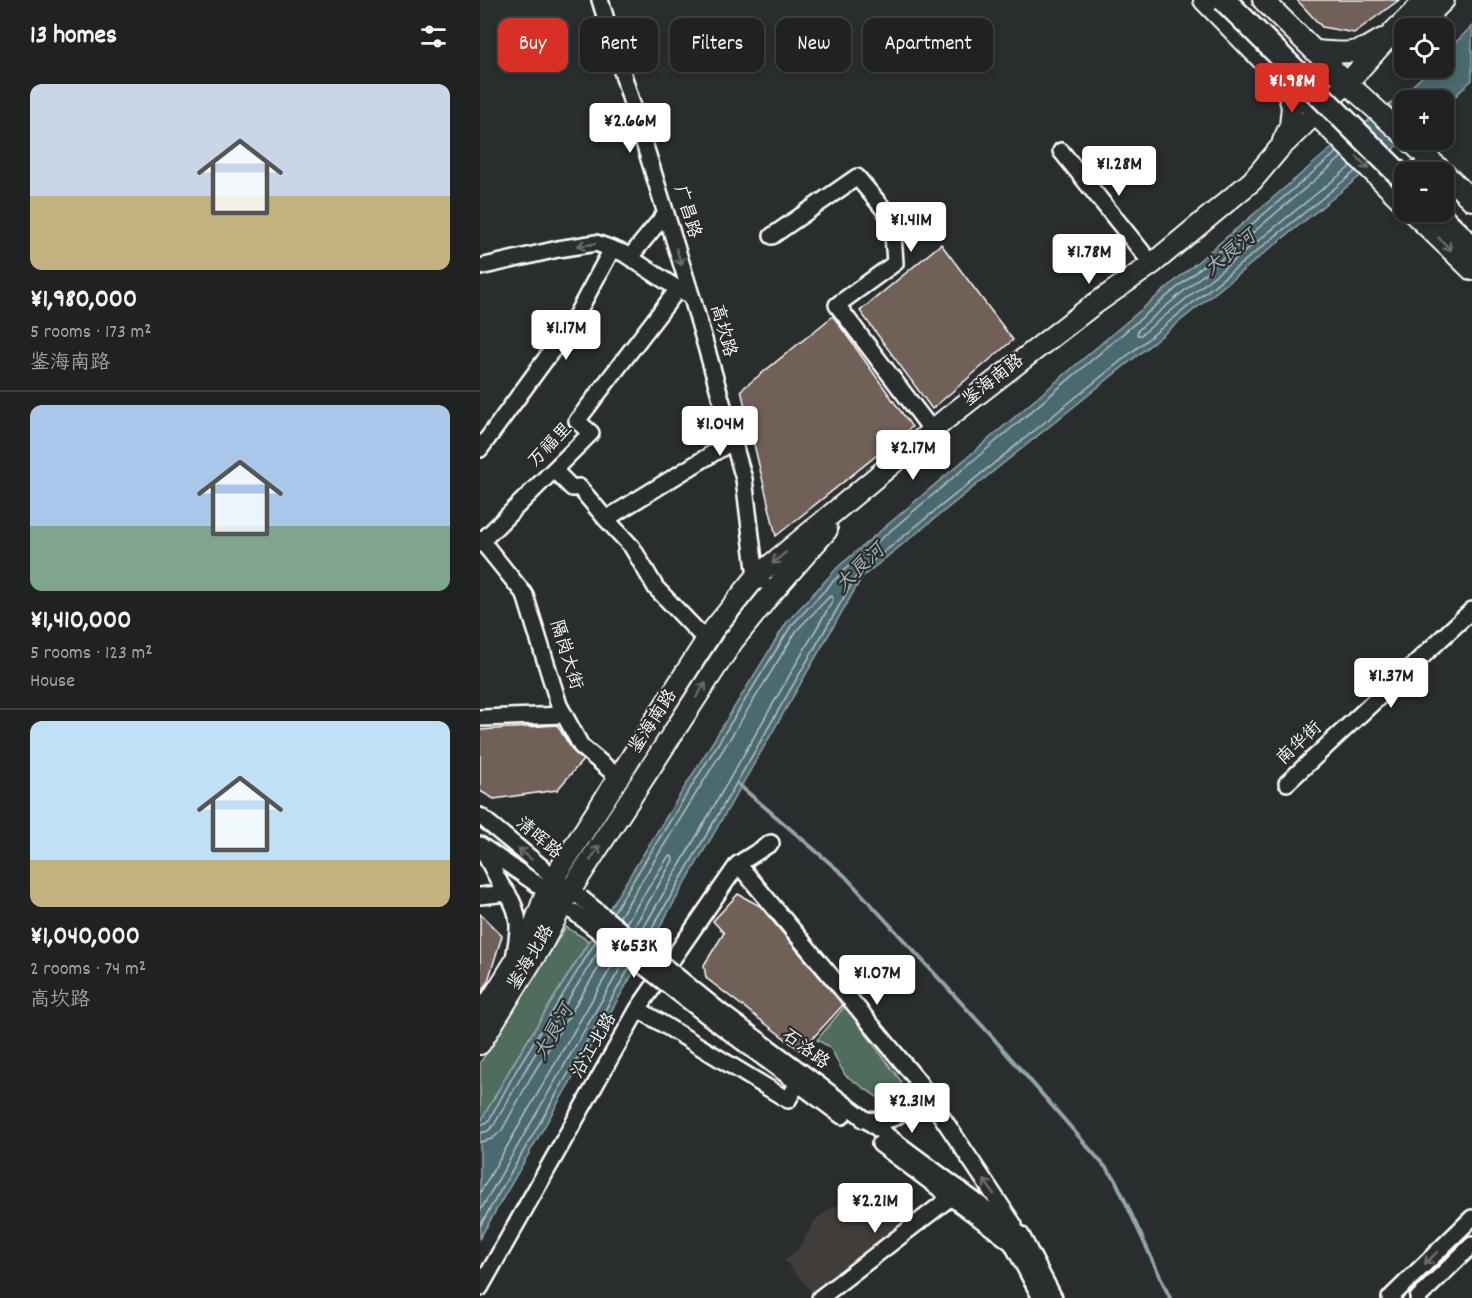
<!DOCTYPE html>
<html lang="en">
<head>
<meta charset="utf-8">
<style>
  :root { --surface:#202222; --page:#282a2a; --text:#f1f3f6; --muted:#a2a4a5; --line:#3d3f40; --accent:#d93025 }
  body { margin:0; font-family:Dekko,"LXGW WenKai TC",sans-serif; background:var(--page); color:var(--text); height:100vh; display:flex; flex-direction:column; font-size:22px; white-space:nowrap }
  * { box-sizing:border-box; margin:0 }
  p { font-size:20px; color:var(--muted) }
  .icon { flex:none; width:33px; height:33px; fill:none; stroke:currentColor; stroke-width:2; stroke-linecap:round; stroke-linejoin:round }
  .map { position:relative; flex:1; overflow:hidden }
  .sheet { display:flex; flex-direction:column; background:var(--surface); width:480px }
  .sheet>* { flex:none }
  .banner { position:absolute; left:18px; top:18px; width:570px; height:54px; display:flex; gap:12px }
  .fabs { position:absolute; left:914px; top:18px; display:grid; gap:12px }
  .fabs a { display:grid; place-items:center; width:60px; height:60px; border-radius:12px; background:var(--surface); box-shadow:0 3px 9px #0003,0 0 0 2px var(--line); font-size:30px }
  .price { position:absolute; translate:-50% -51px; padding:0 14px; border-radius:6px; background:#fff; color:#222; font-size:20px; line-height:39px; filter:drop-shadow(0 2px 3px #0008) }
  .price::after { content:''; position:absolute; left:50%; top:36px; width:18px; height:14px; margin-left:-9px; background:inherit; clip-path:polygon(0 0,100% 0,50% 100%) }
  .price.current { background:var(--accent); color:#fff }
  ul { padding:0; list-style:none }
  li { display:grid; align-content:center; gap:12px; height:318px; padding:0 30px }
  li+li { border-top:2px solid var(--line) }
  li span { display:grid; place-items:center; height:186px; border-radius:12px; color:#555 }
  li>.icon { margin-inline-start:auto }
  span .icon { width:108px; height:108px; fill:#fffc; stroke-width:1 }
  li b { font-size:26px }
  h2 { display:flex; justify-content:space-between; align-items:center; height:72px; padding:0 30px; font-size:26px }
  .tag { padding:0 21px; border-radius:12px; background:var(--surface); box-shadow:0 3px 9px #0003,0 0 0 2px var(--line); font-size:21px; line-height:54px }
  .tag.current { background:var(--accent); color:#fff }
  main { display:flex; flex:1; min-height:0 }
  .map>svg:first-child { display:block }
  .built { fill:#3f3d3b }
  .green { fill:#506c5b; stroke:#a8b6ad; stroke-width:1.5 }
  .water { fill:#4c6970; stroke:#94a5a9; stroke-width:1.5 }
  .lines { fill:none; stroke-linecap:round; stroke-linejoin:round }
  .shore { stroke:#b7c3c6; stroke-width:1.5 }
  .stream { stroke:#94a5a9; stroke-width:4 }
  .building { fill:#716158; stroke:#fff; stroke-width:1.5 }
  .minor-casing { stroke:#fff; stroke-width:20 }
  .major-casing { stroke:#fff; stroke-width:24 }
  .highway-casing { stroke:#fff; stroke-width:27 }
  .minor { stroke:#2a2d2e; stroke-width:15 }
  .major { stroke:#2a2d2e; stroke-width:20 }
  .highway { stroke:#2a2d2e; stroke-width:22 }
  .minor-bridge-casing { stroke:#fff; stroke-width:20; stroke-linecap:butt }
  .highway-bridge-casing { stroke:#fff; stroke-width:27; stroke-linecap:butt }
  .minor-bridge { stroke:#2a2d2e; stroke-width:15 }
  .highway-bridge { stroke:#2a2d2e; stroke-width:22 }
  .oneway { stroke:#6a6c6d }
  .labels { text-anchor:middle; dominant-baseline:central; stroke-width:4.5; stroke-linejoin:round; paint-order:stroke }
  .street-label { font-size:18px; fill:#fff; stroke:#2a2d2e }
  .water-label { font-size:20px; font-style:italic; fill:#a6b4b8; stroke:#2a2d2e }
</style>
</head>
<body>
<main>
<section class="sheet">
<h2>13 homes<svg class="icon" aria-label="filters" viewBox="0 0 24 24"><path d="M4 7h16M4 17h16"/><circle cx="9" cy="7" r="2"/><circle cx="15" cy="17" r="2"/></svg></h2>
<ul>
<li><span style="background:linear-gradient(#c9d6e8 60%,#c2b280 0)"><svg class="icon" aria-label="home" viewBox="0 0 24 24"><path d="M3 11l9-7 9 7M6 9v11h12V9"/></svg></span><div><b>¥1,980,000</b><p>5 rooms · 173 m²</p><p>鉴海南路</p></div></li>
<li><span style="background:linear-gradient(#a9c7e8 65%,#7fa58c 0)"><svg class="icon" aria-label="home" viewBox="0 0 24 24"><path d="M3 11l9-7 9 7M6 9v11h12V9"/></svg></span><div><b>¥1,410,000</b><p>5 rooms · 123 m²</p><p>House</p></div></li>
<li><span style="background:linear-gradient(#bfe0f5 75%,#c2b280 0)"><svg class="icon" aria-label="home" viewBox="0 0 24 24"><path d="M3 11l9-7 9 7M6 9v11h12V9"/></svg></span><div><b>¥1,040,000</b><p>2 rooms · 74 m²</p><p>高坎路</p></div></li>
</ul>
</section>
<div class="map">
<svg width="992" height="1298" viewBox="0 0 992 1298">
  <rect width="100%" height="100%" fill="#2a2d2e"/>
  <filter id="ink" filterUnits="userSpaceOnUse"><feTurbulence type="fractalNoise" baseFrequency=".0167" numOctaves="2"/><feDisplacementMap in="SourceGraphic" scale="12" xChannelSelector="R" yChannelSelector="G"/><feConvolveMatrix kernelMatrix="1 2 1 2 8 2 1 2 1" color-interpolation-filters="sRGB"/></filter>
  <g filter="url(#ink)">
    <path class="built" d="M391,1188L438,1217L334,1295L304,1260L318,1249L335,1220L363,1200L373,1208Z"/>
    <path class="green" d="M86,927L109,941L32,1066L0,1123V1063Z
      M365,1006L421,1081L422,1093L414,1102L403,1101L365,1075L350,1047L337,1040Z"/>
    <path class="water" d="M992,26V80L963,108V100H924L925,140L382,577L0,1238V1123L32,1066L307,622L359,566L847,152L927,91L951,68H963V55Z"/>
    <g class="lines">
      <path class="shore" d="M862,157L658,330L657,335H661L871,166
        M133,913L311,626L363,571L857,152
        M139,918L317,630L349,597L352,596L353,600L160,934
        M146,923L188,857L192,856L193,860L153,929
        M166,939L378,573L876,171
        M0,1125L8,1122L37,1069L116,941
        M0,1133L8,1131L14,1125L44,1072L122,945
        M0,1142L12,1139L22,1130L51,1077L129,951
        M0,1193L137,957
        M0,1211L144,962
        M0,1226L150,967"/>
      <path class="stream" d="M259,785L365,876L508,1032L634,1177L690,1298"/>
    </g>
    <path class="building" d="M817,0H919L874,33L842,27Z
      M461,244L533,340L452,409L380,311Z
      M353,316L432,427L296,536L261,390Z
      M77,725L93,751L103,760L77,790L14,799L0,791V730Z
      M258,894L280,906L363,1005L321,1051L226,978L224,965L244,933L233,921Z
      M0,914L22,936L7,984L0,995Z"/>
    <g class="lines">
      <g class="minor-casing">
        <path id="minor" d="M120,0L212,298L264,479L276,577L282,581
          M581,151L672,264
          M292,236L377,177L412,219L415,263L357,305L457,437
          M150,257L186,213
          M0,267L78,249L116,243L143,253L204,293
          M0,449L92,323L132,249
          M74,470L92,488L99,487L126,519L253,441
          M126,519L152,547L176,588L225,639
          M0,539L45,595L79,705L101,746L138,777
          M2,541L111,433L97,421L198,289
          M0,718L85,715
          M807,783L992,610
          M0,816L81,883
          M0,845L74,896
          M1,847L21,885L27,893
          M258,864L438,1081C423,1113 423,1123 384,1120
          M0,896L27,893C42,915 39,932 34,958
          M158,1009L308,1100L318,1083
          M241,1012L541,1235L574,1298
          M234,1021L362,1116
          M438,1081L534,1225
          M400,1144L532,1243L561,1298
          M0,1288L158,1009L258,864L291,843
          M340,1298L471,1197
          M910,1298L992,1218
          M938,1298L992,1245"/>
      </g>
      <g class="major-casing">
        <path id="major" d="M724,0L804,82L812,106L810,126L803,141
          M783,0L867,83L924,135
          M940,24L964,0
          M836,51C865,53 876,56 902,39
          M804,82L822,96L843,122L924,203
          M929,140L992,200
          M936,172L944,169L955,172
          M932,212L992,270
          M0,1018L49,939L67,890L74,878L233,630L276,577L466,419L609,308L672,264L772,181L799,149L867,83L915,30L946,0
          M0,1044L61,946L90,891L253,641L290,595L347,530"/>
      </g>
      <g class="highway-casing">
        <path id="highway" d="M956,212L992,247"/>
      </g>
      <use href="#minor" class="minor"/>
      <use href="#major" class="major"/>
      <use href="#highway" class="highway"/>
      <g class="minor-bridge-casing">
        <path id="minor-bridge" d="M101,898L241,1012
          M94,912L234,1021"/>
      </g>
      <g class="highway-bridge-casing">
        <path id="highway-bridge" d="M744,0L924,179"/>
      </g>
      <use href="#minor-bridge" class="minor-bridge"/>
      <use href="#highway-bridge" class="highway-bridge"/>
    </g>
    <defs><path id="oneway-shaft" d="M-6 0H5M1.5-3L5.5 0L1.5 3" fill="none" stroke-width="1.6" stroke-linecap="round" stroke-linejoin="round" transform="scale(1.5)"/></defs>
    <g class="oneway">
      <use href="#oneway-shaft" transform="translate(883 163) rotate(45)"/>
      <use href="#oneway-shaft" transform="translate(965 244) rotate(44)"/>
      <use href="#oneway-shaft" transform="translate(106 245) rotate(172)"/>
      <use href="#oneway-shaft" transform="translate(199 257) rotate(73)"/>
      <use href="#oneway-shaft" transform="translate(299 558) rotate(140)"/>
      <use href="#oneway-shaft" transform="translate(221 690) rotate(-57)"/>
      <use href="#oneway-shaft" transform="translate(115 853) rotate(-57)"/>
      <use href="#oneway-shaft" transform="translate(45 854) rotate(-140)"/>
      <use href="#oneway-shaft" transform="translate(509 1187) rotate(-124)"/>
      <use href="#oneway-shaft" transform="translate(951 1258) rotate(136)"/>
    </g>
  </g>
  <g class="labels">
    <g class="street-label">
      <text transform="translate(206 212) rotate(73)">广昌路</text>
      <text transform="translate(242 331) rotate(74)">高坎路</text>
      <text transform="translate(514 381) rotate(-38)">鉴海南路</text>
      <text transform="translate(71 446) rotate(-45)">万福里</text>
      <text transform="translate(85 655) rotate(73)">隔岗大街</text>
      <text transform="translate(174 722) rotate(-57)">鉴海南路</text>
      <text transform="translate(820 744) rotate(-43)">南华街</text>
      <text transform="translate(58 839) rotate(40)">清晖路</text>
      <text transform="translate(52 958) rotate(-59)">鉴海北路</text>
      <text transform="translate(115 1046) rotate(-60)">沿江北路</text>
      <text transform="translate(325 1050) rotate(37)">石洛路</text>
    </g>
    <g class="water-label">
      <text transform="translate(751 254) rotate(-39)">大良河</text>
      <text transform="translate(381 569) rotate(-44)">大良河</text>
      <text transform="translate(75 1033) rotate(-60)">大良河</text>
    </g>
  </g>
</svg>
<div class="fabs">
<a><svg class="icon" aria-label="locate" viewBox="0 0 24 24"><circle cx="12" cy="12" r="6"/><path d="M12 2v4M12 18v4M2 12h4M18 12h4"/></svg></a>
<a>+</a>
<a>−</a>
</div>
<b class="price current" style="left:812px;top:114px">¥1.98M</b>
<b class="price" style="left:150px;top:154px">¥2.66M</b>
<b class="price" style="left:639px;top:197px">¥1.28M</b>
<b class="price" style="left:431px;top:253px">¥1.41M</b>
<b class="price" style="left:609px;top:285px">¥1.78M</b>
<b class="price" style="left:86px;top:361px">¥1.17M</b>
<b class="price" style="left:240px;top:457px">¥1.04M</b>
<b class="price" style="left:433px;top:481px">¥2.17M</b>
<b class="price" style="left:911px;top:709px">¥1.37M</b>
<b class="price" style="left:154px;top:979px">¥653K</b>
<b class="price" style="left:397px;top:1006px">¥1.07M</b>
<b class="price" style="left:432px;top:1134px">¥2.31M</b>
<b class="price" style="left:395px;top:1234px">¥2.21M</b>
<div class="banner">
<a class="tag current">Buy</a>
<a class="tag">Rent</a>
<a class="tag">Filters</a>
<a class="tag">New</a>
<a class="tag">Apartment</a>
</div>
</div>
</main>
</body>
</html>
